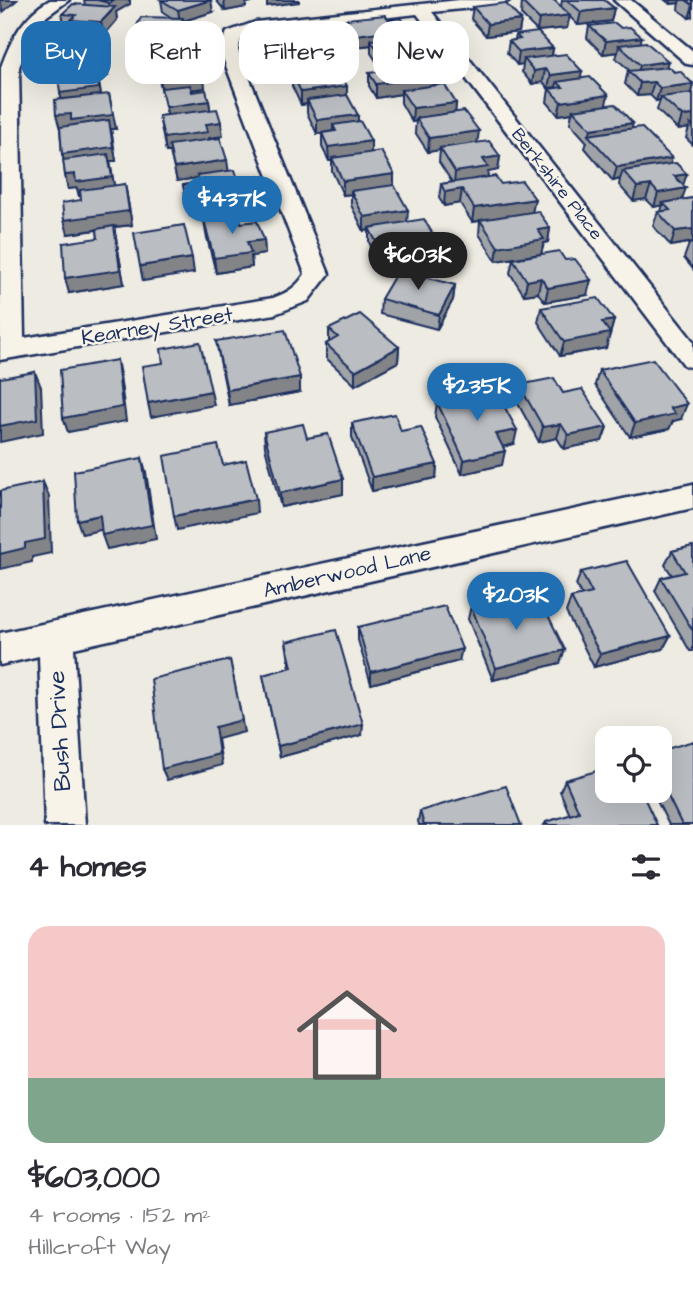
<!DOCTYPE html>
<html lang="en">
<head>
<meta charset="utf-8">
<style>
  :root { --surface:#fff; --page:#f2f2f3; --text:#2b2b33; --muted:#7c7c81; --accent:#1f6fb2 }
  body { margin:0; font-family:"Architects Daughter",sans-serif; background:var(--page); color:var(--text); height:100vh; display:flex; flex-direction:column; font-size:26px; white-space:nowrap }
  * { box-sizing:border-box; margin:0 }
  p { font-size:23px; color:var(--muted) }
  .icon { flex:none; width:38px; height:38px; fill:none; stroke:currentColor; stroke-width:2; stroke-linecap:round; stroke-linejoin:round }
  .map { position:relative; height:825px; overflow:hidden }
  .details { display:flex; flex-direction:column; background:var(--surface); flex:1 }
  .details>* { flex:none }
  .guide { position:absolute; left:21px; top:21px; width:651px; height:63px; display:flex; gap:14px }
  .controls { position:absolute; left:595px; top:726px; display:grid; gap:14px }
  .controls a { display:grid; place-items:center; width:77px; height:77px; border-radius:14px; background:var(--surface); box-shadow:0 7px 28px #0002; font-size:35px }
  .price { position:absolute; translate:-50% -60px; padding:0 16px; border-radius:24px; background:var(--accent); color:#fff; font-size:23px; line-height:46px; filter:drop-shadow(0 2px 4px #0008) }
  .price::after { content:''; position:absolute; left:50%; top:42px; width:21px; height:16px; margin-left:-10px; background:inherit; clip-path:polygon(0 0,100% 0,50% 100%) }
  .price.current { background:#222; color:#fff }
  ul { padding:0; list-style:none }
  li { display:grid; align-content:center; gap:14px; height:371px; padding:0 28px }
  li span { display:grid; place-items:center; height:217px; border-radius:21px; color:#555 }
  li>.icon { margin-inline-start:auto }
  span .icon { width:126px; height:126px; fill:#fffc; stroke-width:1 }
  li b { font-size:30px }
  h2 { display:flex; justify-content:space-between; align-items:center; height:84px; padding:0 28px; font-size:30px }
  .chip { padding:0 24px; border-radius:21px; background:var(--surface); box-shadow:0 7px 28px #0002; font-size:24px; line-height:63px }
  .chip.current { background:var(--accent); color:#fff }
  .map>svg:first-child { display:block }
  .lines { fill:none; stroke-linecap:round; stroke-linejoin:round }
  .street-casing { stroke:#1b2f5e; stroke-width:5 }
  .street { fill:#f7f3e8; fill-rule:evenodd }
  .wall { fill:#a0a3a7; stroke:#1b2f5e; stroke-width:2 }
  .shaded-wall { fill:#828488; stroke:#1b2f5e; stroke-width:2 }
  .building { fill:#babdc2; stroke:#1b2f5e; stroke-width:2 }
  .labels { text-anchor:middle; dominant-baseline:central; stroke-width:5; stroke-linejoin:round; paint-order:stroke }
  .far-street-label { font-size:18px; fill:#1b2f5e; stroke:#f7f3e8 }
  .street-label { font-size:21px; fill:#1b2f5e; stroke:#f7f3e8 }
  .near-street-label { font-size:24px; fill:#1b2f5e; stroke:#f7f3e8 }
</style>
</head>
<body>
<div class="map">
<svg width="693" height="825" viewBox="0 0 693 825">
  <rect width="100%" height="100%" fill="#eeebe2"/>
  <filter id="ink" filterUnits="userSpaceOnUse"><feTurbulence type="fractalNoise" baseFrequency=".0143" numOctaves="2"/><feDisplacementMap in="SourceGraphic" scale="14" xChannelSelector="R" yChannelSelector="G"/><feConvolveMatrix kernelMatrix="1 2 1 2 8 2 1 2 1" color-interpolation-filters="sRGB"/></filter>
  <g filter="url(#ink)">
    <g class="lines">
      <g class="street-casing">
        <path id="street" d="M50,0H69L47,16L35,29L19,67L24,338L273,298C287,293 297,287 305,274L220,50L227,32L255,22L459,0H510L502,5L432,12L693,341V368L684,365L417,14L258,32L241,39L238,50L329,274L308,301L275,314L0,360L1,67C11,40 23,15 50,0Z
          M614,0H631L693,51V65L687,64Z
          M693,484V508L74,648L85,825H45L39,656L0,665V633Z"/>
      </g>
      <use href="#street" class="street"/>
    </g>
    <path class="wall" d="M84,0H130V4L116,12L117,20L104,35L89,34L92,48L108,76L98,78L101,95L116,129H111L116,161H110L114,186L125,184L132,225L114,227L124,284L69,293L98,238L97,230L68,234L81,200V196H79L77,188L68,189L65,175L64,160L62,154V100L60,93L69,74L66,56L63,57L60,44L73,29V27L65,26L62,14L85,5Z
      M161,0L213,12L183,21L185,30L180,42L198,59L205,88L192,90V92L209,101L210,110L223,136L209,138L228,171L242,201L230,202L231,210L190,216L183,185L198,183V178L177,181L170,152H166L159,116L167,115L157,70L150,71L143,41L149,40H138L136,28L172,18L163,12Z
      M216,0H252V2L246,3V7L225,11Z
      M562,0H604L614,8L611,21L578,25L569,16L567,28L537,31L521,15L522,2L561,7Z
      M665,0H693V17L689,18L678,9L679,3L670,4Z
      M473,7L521,20L519,32L486,36L471,19Z
      M346,19L389,20L408,41L398,42L420,52V60L436,68L435,81H433V86L456,103L455,113L477,143L500,156L498,170L488,172L487,177L501,184L550,228L548,242L544,243L541,254L496,261L479,234L480,221L472,222L460,203L444,206L439,198L441,184L452,182L439,162L440,150L428,152L415,132L416,121L412,122L401,103V94L376,98L369,86V73L394,70V68L382,70L371,53V45L356,47L346,31Z
      M589,26L621,28L640,42L667,67L693,83L691,93H693V145L686,138L689,128L678,130L657,110L660,100L656,101L650,95L637,96L625,84L628,71H630L616,58L618,52L603,54L587,38Z
      M272,27L321,51H319L326,69L347,95L371,152L394,174V185L407,222L440,262L400,269L395,259L378,262L369,242V230L364,231L351,205V194L343,195L332,171V161H329L322,147V133L333,131L317,134L307,113V104L301,105L292,86V80H290L282,64L281,55L273,40Z
      M516,35L553,48L552,56L581,78L606,105L670,164L683,185L682,200L693,198V242L671,246L653,226L658,212L661,211L663,205L654,207L646,199L633,201L619,185L620,179L613,181L585,148L587,142L570,123L572,113L558,115L547,102L549,89L556,88V87L548,88L543,82L532,84L522,72L523,64L517,65L507,53L509,41L515,40Z
      M204,220L241,223L264,240L265,254L251,256L252,267L216,273L206,234Z
      M693,243V269L684,258L689,244Z
      M513,259L587,295L545,302L538,293L524,295L510,273Z
      M455,285L453,300L437,329L380,314L381,299Z
      M541,308L614,320L606,348L560,356L538,322Z
      M329,329L399,347L398,362L355,385L326,358V344L329,342Z
      M216,341L300,392L229,405Z
      M599,370L681,419L673,421L669,429L630,437L595,385Z
      M519,385L563,393L607,427L602,441L564,449L557,438L539,442L516,400Z
      M437,402L514,444L503,447L502,465L462,474L435,417Z
      M352,423L401,431L437,464L436,478L372,491L352,437Z
      M264,432L307,438L343,479V494L281,507L265,447Z
      M693,546V651H690L655,591L661,578L672,575L665,565L672,551Z
      M581,572L670,636L663,649L594,667L566,612L571,598L582,596L576,585Z
      M471,606L525,614L560,663L493,680L468,619Z
      M358,627L459,661L371,684L358,640Z
      M286,642L362,735L280,757L263,675L290,668Z
      M660,751L693,825H669L652,791H660Z
      M565,780L657,825H544L546,822L570,815L560,791Z
      M420,811L521,825H419L418,821Z"/>
    <path class="shaded-wall" d="M0,0H17L3,12Z
      M114,0H130V4L116,12L117,20L104,35L101,22L111,12L109,3Z
      M211,0L213,12L183,21L185,30L180,44L178,32L180,22L178,10Z
      M224,0H252V2L246,3V7L225,11Z
      M267,0H299V2L267,6Z
      M671,0H680L679,3L670,4Z
      M693,5V17L689,18Z
      M614,8L611,21L578,25L581,12Z
      M570,15L567,28L537,31L539,19Z
      M521,20L519,32L486,36L488,24Z
      M88,27L93,53L63,57L60,44Z
      M409,28L408,41L374,45L371,40V45L356,47V35Z
      M642,37L638,50L619,45L618,52L603,54L606,41Z
      M321,38V51L283,55L281,51V55L280,43Z
      M103,47L108,76L98,78L102,101L63,106L60,93L71,81L68,68Z
      M553,48L551,60L524,59L523,64L517,65L519,52Z
      M197,52L199,65L156,63L157,70L150,71L147,58Z
      M420,52V65L394,63V68L382,70V57Z
      M668,61L664,74L637,78L640,65Z
      M325,63L326,76L292,73V80H290L289,67Z
      M436,68L433,91L401,90V94L376,98V84L428,69Z
      M545,69L543,82L532,84L534,71Z
      M582,71L580,84L557,82L556,87L548,88L551,75Z
      M204,75L205,88L163,93L160,80Z
      M654,82L650,95L637,96L640,83Z
      M693,84L690,97H661L660,100L656,101L660,88Z
      M347,86V99L307,100V104L301,105V92Z
      M109,94L116,129H111L116,161H110L115,191L79,196L77,188L68,189L65,175L75,174L112,177L66,167L62,154L60,129L56,115Z
      M608,95L605,109L573,110L572,113L558,115L561,102Z
      M209,101L211,115L168,120L166,107Z
      M456,103L455,116L416,118V121L412,122L413,108Z
      M358,115V128L333,125V131L317,134V120Z
      M693,115V127L690,124L689,128L678,130L682,116Z
      M221,122L223,136L209,138L210,146L166,152L164,138L206,124Z
      M633,123L630,136H589L591,129Z
      M479,131L477,145L440,148V150L428,152L429,138Z
      M371,141V155L332,158V161H329L328,147Z
      M500,156L498,170L488,172L487,181L454,186L455,172L483,159Z
      M672,158L668,172L623,171L620,179L613,181L617,167Z
      M227,160L229,174L177,181L174,168Z
      M394,174L393,188L351,191V194L343,195V181Z
      M687,174L682,188L674,176Z
      M125,184L132,225L114,227L124,284L69,293L65,278L114,227L68,234L64,220Z
      M651,185L646,199L633,201L637,187Z
      M240,186L242,201L230,202L231,210L190,216L187,202L227,188Z
      M686,188L681,202L663,203V205L654,207L658,193Z
      M462,189L460,203L444,206L445,192Z
      M535,199L532,213L472,222L474,208Z
      M408,210L407,224L369,228V230L364,231V217Z
      M550,228L548,242L544,243L541,254L496,261L498,247L538,230Z
      M693,229V242L671,246L675,231Z
      M264,240L265,254L251,256L252,267L216,273L214,258L247,242Z
      M396,245L395,259L378,262L379,247Z
      M441,248L440,262L400,269L401,254Z
      M192,258L194,273L143,281L140,266Z
      M541,278L538,293L524,295L527,281Z
      M591,280L587,295L545,302L548,288Z
      M455,285L453,300L437,329L439,315Z
      M614,320L606,348L560,356L564,342L602,322Z
      M399,347L398,362L355,385V371Z
      M117,360L120,375L126,421L68,432L63,418Z
      M35,372L41,387L43,433L0,442V426Z
      M300,377V392L229,405L227,390Z
      M211,391L214,405L151,417L148,403Z
      M687,404L681,419L673,421L669,429L630,437L635,423L670,408Z
      M561,424L557,438L539,442L543,427Z
      M607,427L602,441L564,449L568,435Z
      M517,430L514,444L494,449L496,434Z
      M505,451L502,465L462,474L464,460Z
      M142,458L146,472L156,539L107,549L102,535Z
      M437,464L436,478L372,491V477Z
      M343,479V494L281,507L280,493Z
      M43,482L49,496L51,553L32,557V562L0,569V554L25,543Z
      M256,499L257,513L177,530L174,516Z
      M100,515L105,529L82,534L77,520Z
      M670,636L663,649L594,667L600,654Z
      M462,649L459,661L371,684V672Z
      M565,650L560,663L493,680L496,668Z
      M230,660L244,732L218,739L222,765L167,780L162,769L215,727Z
      M363,724L362,735L280,757L278,746Z"/>
    <path class="building" d="M97,0H114L109,3Z
      M161,0H211L178,10Z
      M544,0H554L570,15L539,19L522,2Z
      M567,0H604L614,8L581,12Z
      M686,0H693V5Z
      M505,3L521,20L488,24L473,7Z
      M73,4L115,7L101,22L71,20L76,15L62,14Z
      M385,15L389,20L401,18L409,28L356,35L346,19Z
      M141,17L183,18L178,32L150,31L151,28H136Z
      M312,23L321,38L280,43L272,27Z
      M615,23L621,28L630,27L642,37L606,41L589,26Z
      M88,27L90,40L60,44L59,30Z
      M538,32L553,48L519,52L509,41L520,39L516,35Z
      M179,37L180,43L194,41L197,52L147,58L143,41Z
      M395,37L399,43L413,41L420,52L382,57L371,40Z
      M646,42L668,61L640,65L619,45Z
      M103,47L106,63L68,68L66,51Z
      M316,47L325,63L289,67L281,51Z
      M566,54L582,71L551,75L545,69L534,71L524,59Z
      M198,58L204,75L160,80L156,63Z
      M429,59L436,68L428,69L434,77L376,84L369,73L399,69L394,63Z
      M669,67L674,72L680,71L693,84L660,88L654,82L640,83L628,71Z
      M337,68L347,86L301,92L292,73Z
      M96,70L99,88L60,93L58,75Z
      M590,77L608,95L561,102L549,89L563,87L557,82Z
      M444,84L456,103L413,108L401,90Z
      M190,85L192,92L206,90L209,101L166,107L161,88Z
      M693,93V115L682,116L661,97Z
      M109,94L113,115L71,120V114L56,115L55,100Z
      M347,95L358,115L317,120L307,100Z
      M615,104L633,123L591,129L573,110Z
      M217,109L221,122L206,124L208,132L164,138L159,116Z
      M464,111L479,131L429,138L416,118Z
      M109,120L113,147L62,154L60,127Z
      M360,121L371,141L328,147L322,133L336,131L333,125Z
      M641,127L672,158L617,167L588,135Z
      M220,138L227,160L174,168L169,145Z
      M489,141L500,156L483,159L488,167L455,172L440,148Z
      M381,151L394,174L343,181L332,158Z
      M108,154L112,177L76,182L75,174L65,175L63,160Z
      M676,163L687,174L674,176L686,188L658,193L651,185L637,187L623,171Z
      M235,170L240,186L227,188L230,196L187,202L183,185L199,183L197,175Z
      M495,176L501,184L522,181L535,199L474,208L462,189L445,192L441,184Z
      M125,184L129,211L64,220L62,203L81,200L80,190Z
      M394,185L408,210L364,217L351,191Z
      M693,198V229L675,231L658,212L670,210L663,203Z
      M538,211L550,228L538,230L544,239L498,247L480,220Z
      M239,215L241,223L257,221L264,240L247,242L251,253L214,258L204,220Z
      M424,219L441,248L401,254L396,245L379,247L369,228Z
      M184,225L192,258L140,266L134,233Z
      M114,226L120,270L65,278L63,243L98,238L97,229Z
      M559,251L565,260L575,259L591,280L548,288L541,278L527,281L513,259Z
      M398,270L455,285L439,315L381,299Z
      M598,298L614,320L602,322L610,333L564,342L541,308Z
      M360,314L399,347L355,371L326,344L338,337L329,329Z
      M285,330L300,377L227,390L216,341Z
      M200,342L211,391L148,403L142,366L163,363L161,349Z
      M653,359L687,404L670,408L675,414L635,423L599,370Z
      M117,360L122,407L63,418L60,370Z
      M35,372L37,419L0,426V378Z
      M554,378L563,393L582,389L607,427L568,435L561,424L543,427L519,385Z
      M496,391L517,430L496,434L505,451L464,460L437,402Z
      M395,414L401,431L421,427L437,464L372,477L352,423Z
      M303,424L307,438L328,434L343,479L280,493L264,432Z
      M218,445L223,465L246,460L256,499L174,516L164,456Z
      M142,458L152,525L102,535L100,515L77,520L74,471Z
      M43,482L45,539L25,543V548L0,554V491Z
      M693,546V631L661,578L685,572L672,551Z
      M627,561L670,636L600,654L571,598L592,593L581,572Z
      M517,595L525,614L545,609L565,650L496,668L471,606Z
      M445,606L462,649L371,672L358,627Z
      M336,630L363,724L278,746L263,675L292,667L286,642Z
      M230,660L242,720L215,727L219,754L162,769L151,679Z
      M693,741V825H682L660,780V751Z
      M607,768V791H641L657,825H547L546,822L579,812L565,780Z
      M506,786L521,825H424L420,811Z"/>
  </g>
  <g class="labels">
    <g class="far-street-label">
      <text transform="translate(557 184) rotate(52)">Berkshire Place</text>
    </g>
    <g class="street-label">
      <text transform="translate(157 326) rotate(-9)">Kearney Street</text>
      <text transform="translate(347 572) rotate(-13)">Amberwood Lane</text>
    </g>
    <g class="near-street-label">
      <text transform="translate(60 731) rotate(-93)">Bush Drive</text>
    </g>
  </g>
</svg>
<div class="controls">
<a><svg class="icon" aria-label="locate" viewBox="0 0 24 24"><circle cx="12" cy="12" r="6"/><path d="M12 2v4M12 18v4M2 12h4M18 12h4"/></svg></a>
</div>
<b class="price" style="left:232px;top:236px">$437K</b>
<b class="price current" style="left:418px;top:292px">$603K</b>
<b class="price" style="left:477px;top:423px">$235K</b>
<b class="price" style="left:516px;top:632px">$203K</b>
<div class="guide">
<a class="chip current">Buy</a>
<a class="chip">Rent</a>
<a class="chip">Filters</a>
<a class="chip">New</a>
</div>
</div>
<section class="details">
<h2>4 homes<svg class="icon" aria-label="filters" viewBox="0 0 24 24"><path d="M4 7h16M4 17h16"/><circle cx="9" cy="7" r="2"/><circle cx="15" cy="17" r="2"/></svg></h2>
<ul>
<li><span style="background:linear-gradient(#f6c9c9 70%,#7fa58c 0)"><svg class="icon" aria-label="home" viewBox="0 0 24 24"><path d="M3 11l9-7 9 7M6 9v11h12V9"/></svg></span><div><b>$603,000</b><p>4 rooms · 152 m²</p><p>Hillcroft Way</p></div></li>
</ul>
</section>
</body>
</html>
